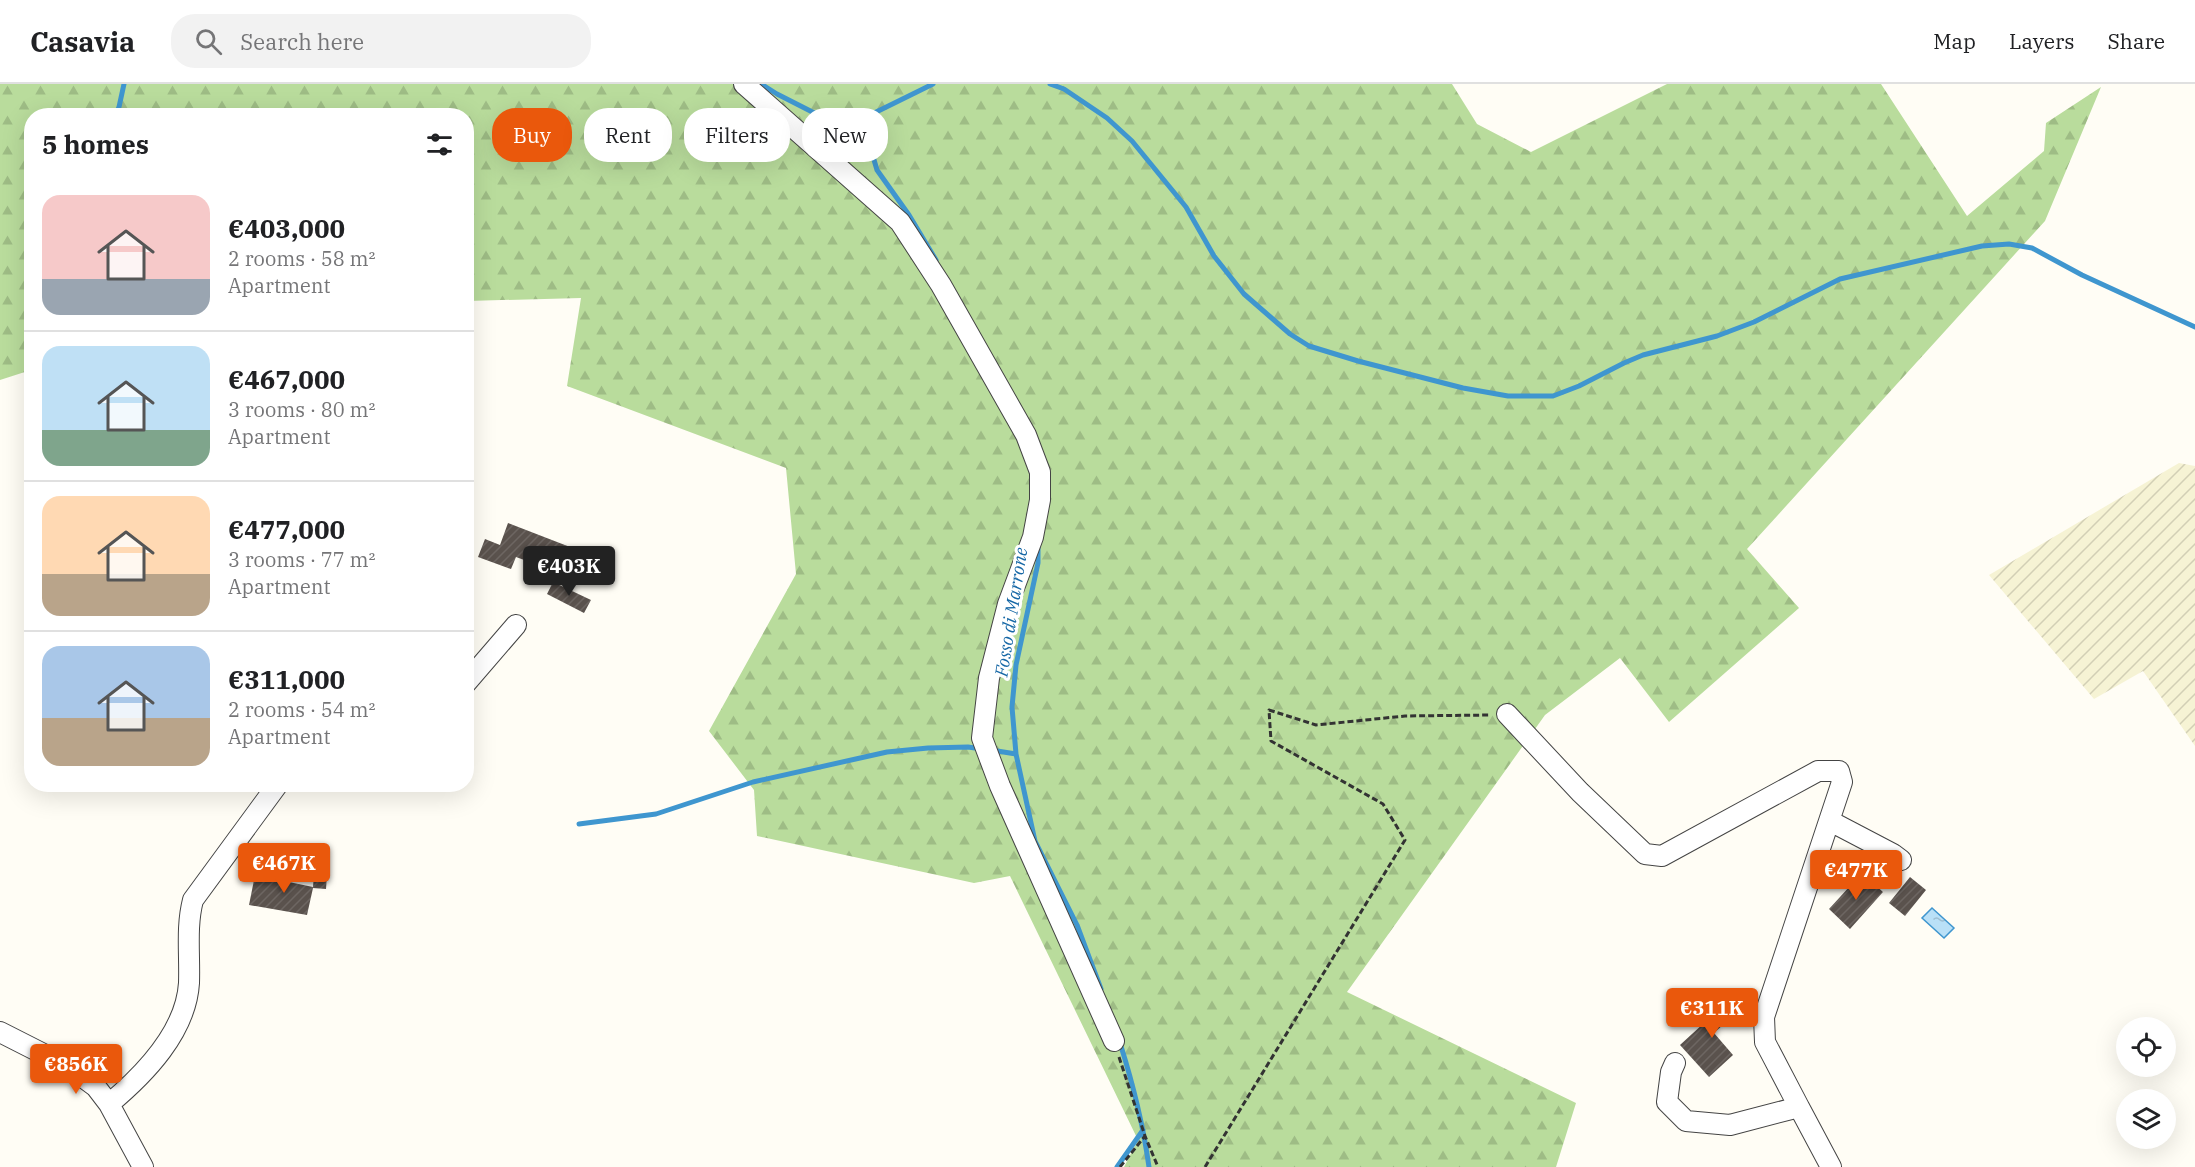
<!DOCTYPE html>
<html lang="en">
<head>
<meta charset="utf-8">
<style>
  :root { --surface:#fff; --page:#f2f2f2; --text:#202124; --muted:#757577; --line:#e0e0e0; --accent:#ea580c }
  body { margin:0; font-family:"IBM Plex Serif",serif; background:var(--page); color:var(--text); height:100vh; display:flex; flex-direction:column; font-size:22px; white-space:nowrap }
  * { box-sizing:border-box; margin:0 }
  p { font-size:20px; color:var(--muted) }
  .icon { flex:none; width:33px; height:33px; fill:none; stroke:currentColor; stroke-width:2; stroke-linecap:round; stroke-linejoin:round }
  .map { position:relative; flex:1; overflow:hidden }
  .sheet { position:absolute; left:24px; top:24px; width:450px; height:684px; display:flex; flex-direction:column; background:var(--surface); border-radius:24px; box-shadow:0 6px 24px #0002 }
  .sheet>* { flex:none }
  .hud { position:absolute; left:492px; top:24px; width:570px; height:54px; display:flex; gap:12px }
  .buttons { position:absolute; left:2116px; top:933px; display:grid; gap:12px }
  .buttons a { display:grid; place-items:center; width:60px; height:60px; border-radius:50%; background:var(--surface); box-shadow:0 6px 24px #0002; font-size:30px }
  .price { position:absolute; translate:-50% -51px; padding:0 14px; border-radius:6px; background:var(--accent); color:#fff; font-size:20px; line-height:39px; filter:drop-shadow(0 2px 3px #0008) }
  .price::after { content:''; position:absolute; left:50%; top:36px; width:18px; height:14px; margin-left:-9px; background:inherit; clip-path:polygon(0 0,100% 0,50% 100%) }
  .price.selected { background:#222; color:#fff }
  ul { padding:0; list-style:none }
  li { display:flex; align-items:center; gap:18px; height:150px; padding:0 18px }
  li+li { border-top:2px solid var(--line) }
  li span { display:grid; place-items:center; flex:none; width:168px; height:120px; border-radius:18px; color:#555 }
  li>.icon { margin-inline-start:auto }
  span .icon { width:72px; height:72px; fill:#fffc; stroke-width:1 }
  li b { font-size:26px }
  h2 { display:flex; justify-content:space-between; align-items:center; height:72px; padding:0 18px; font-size:26px }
  .pill { padding:0 21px; border-radius:24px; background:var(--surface); box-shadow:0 6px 24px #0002; font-size:21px; line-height:54px }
  .pill.selected { background:var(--accent); color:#fff }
  header { display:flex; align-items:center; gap:36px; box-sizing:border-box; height:84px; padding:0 30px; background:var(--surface); border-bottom:2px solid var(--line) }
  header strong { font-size:28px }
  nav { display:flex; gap:33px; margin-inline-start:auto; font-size:21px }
  .search { width:420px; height:54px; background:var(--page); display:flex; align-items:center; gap:15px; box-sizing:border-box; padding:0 21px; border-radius:24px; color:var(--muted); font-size:22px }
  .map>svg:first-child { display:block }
  .farmland { fill:url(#farmland-furrows) }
  .forest { fill:url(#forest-firs) }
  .water { fill:url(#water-ripples); stroke:#3f96cf; stroke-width:1.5 }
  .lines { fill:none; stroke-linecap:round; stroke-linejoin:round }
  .stream { stroke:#3f96cf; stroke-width:5 }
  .building { fill:url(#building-hatch) }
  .minor-casing { stroke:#444; stroke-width:22 }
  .path { stroke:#333; stroke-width:3; stroke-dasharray:6 3; stroke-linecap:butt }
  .minor { stroke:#fff; stroke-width:20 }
  .labels { text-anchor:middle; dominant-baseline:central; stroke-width:6; stroke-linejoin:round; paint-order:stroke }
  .water-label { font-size:18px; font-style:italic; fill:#1768a6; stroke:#fff }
</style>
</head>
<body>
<header>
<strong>Casavia</strong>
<div class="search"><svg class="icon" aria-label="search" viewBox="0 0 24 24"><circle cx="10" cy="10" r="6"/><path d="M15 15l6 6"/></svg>Search here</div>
<nav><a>Map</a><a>Layers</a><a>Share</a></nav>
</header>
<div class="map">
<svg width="2195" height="1083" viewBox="0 0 2195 1083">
  <defs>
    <pattern id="farmland-furrows" width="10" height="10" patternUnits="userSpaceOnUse" patternTransform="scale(1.5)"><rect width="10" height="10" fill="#f6f3d4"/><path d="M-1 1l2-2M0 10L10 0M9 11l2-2" fill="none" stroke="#d2cfb5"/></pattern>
    <pattern id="forest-firs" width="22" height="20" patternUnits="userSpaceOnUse" patternTransform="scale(1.5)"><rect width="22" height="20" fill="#b9dc9c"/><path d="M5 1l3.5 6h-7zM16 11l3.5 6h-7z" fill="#9ebc85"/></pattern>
    <pattern id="water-ripples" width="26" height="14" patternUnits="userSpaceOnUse" patternTransform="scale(1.5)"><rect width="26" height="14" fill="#b9e0f7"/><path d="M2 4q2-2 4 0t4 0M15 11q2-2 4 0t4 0" fill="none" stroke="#9ebfd3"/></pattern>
    <pattern id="building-hatch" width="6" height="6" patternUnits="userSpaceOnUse" patternTransform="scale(1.5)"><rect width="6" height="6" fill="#5a524d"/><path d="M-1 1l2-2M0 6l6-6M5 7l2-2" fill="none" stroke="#6d6662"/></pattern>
  </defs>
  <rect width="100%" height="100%" fill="#fffdf5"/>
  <path class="farmland" d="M2179,379L2195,382V662L2143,587L2094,615L1989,491Z"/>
  <path class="forest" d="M0,0H1452L1477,40L1531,68L1667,0H1881L1967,132L2044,67L2046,39L2101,3L2045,137L1747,465L1799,524L1669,638L1620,574L1545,631L1347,908L1576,1019L1556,1083H1124L1138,1056L1010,792L974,799L757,752L754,706L709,647L796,490L786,384L567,302L581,214L467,217L466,32H32L31,286L0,296Z"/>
  <path class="water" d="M1932,824L1954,844L1944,854L1922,834Z"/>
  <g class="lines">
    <path class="stream" d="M761,0L777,10L834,39L862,35L933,0
      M1050,0L1064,5L1107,34L1132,57L1186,123L1214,172L1244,210L1290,250L1309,262L1358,277L1463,304L1508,312H1553L1579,302L1624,279L1643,271L1717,252L1754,238L1840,195L1982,162L2009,160L2032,164L2082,191L2195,243
      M115,32L119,23L124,0
      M862,35L877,86L909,131L936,176
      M1038,462V479L1016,581L1012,623L1016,670L1035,757L1077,841L1101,905
      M991,666L1016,670
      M579,740L656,730L753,698L887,668L928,664L968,663L982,665
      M1120,959C1133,1000 1143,1040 1149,1083
      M1117,1083L1143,1046"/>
  </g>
  <path class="building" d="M508,439L570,463L560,489L516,473L511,485L478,473L485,455L500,461Z
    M553,498L591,516L584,529L547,510Z
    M1862,789L1883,808L1850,845L1829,825Z
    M314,790L327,791L326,805L313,804L307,831L249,821L255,791L313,803Z
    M1910,793L1926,806L1905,832L1889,819Z
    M1732,911L1743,923L1714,949L1733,971L1709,993L1680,961L1716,928L1715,927Z"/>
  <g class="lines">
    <g class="minor-casing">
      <path id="minor" d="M744,0L900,138L941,201L1026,351L1040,388V416L1033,453L1008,520L989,594L982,654L1000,702L1114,957
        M466,599L516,541
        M1507,630L1580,708L1645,770L1662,772L1818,687H1839L1842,698L1764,933L1765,958L1799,1023
        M1830,737L1893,770L1901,776
        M0,948L69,983L96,1003L109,1020L143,1083
        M1675,979L1671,988L1667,1018L1686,1037L1730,1041L1799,1023L1831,1083
        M109,1020C145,990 186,948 189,899C190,870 186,843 193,816L278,700"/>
    </g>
    <path class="path" d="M1119,973L1145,1052L1158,1083
      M1120,1083L1145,1052
      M1205,1083L1405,756L1383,720L1271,657L1269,626L1316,641L1405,632L1490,631"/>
    <use href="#minor" class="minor"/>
  </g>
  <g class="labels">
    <g class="water-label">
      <text transform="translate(1011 528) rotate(-81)">Fosso di Marrone</text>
    </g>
  </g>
</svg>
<div class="buttons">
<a><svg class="icon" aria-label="locate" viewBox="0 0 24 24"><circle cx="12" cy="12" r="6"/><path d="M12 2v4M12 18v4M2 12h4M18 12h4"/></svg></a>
<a><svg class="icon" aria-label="layers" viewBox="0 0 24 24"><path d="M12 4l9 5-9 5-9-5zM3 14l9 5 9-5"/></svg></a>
</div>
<b class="price selected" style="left:569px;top:513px">€403K</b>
<b class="price" style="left:284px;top:810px">€467K</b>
<b class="price" style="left:1856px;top:817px">€477K</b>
<b class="price" style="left:1712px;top:955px">€311K</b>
<b class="price" style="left:76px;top:1011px">€856K</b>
<div class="hud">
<a class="pill selected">Buy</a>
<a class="pill">Rent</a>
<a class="pill">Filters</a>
<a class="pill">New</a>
</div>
<section class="sheet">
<h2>5 homes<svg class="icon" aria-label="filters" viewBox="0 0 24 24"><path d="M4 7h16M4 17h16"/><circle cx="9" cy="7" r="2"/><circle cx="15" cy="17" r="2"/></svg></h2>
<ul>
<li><span style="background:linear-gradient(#f6c9c9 70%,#9aa5b1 0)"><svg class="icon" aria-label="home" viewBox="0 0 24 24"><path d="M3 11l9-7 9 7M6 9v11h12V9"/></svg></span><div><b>€403,000</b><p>2 rooms · 58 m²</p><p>Apartment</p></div></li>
<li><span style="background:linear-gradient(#bfe0f5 70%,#7fa58c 0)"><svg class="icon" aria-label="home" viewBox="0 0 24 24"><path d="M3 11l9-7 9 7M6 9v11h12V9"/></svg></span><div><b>€467,000</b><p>3 rooms · 80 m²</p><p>Apartment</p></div></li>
<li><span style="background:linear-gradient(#ffd9b3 65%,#b9a48a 0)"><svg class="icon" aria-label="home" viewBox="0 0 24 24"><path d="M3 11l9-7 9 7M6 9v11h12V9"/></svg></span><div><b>€477,000</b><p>3 rooms · 77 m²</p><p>Apartment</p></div></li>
<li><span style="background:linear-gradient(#a9c7e8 60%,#b9a48a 0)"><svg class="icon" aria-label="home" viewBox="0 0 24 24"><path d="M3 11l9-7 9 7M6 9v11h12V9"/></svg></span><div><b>€311,000</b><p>2 rooms · 54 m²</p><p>Apartment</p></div></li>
</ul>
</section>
</div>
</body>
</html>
